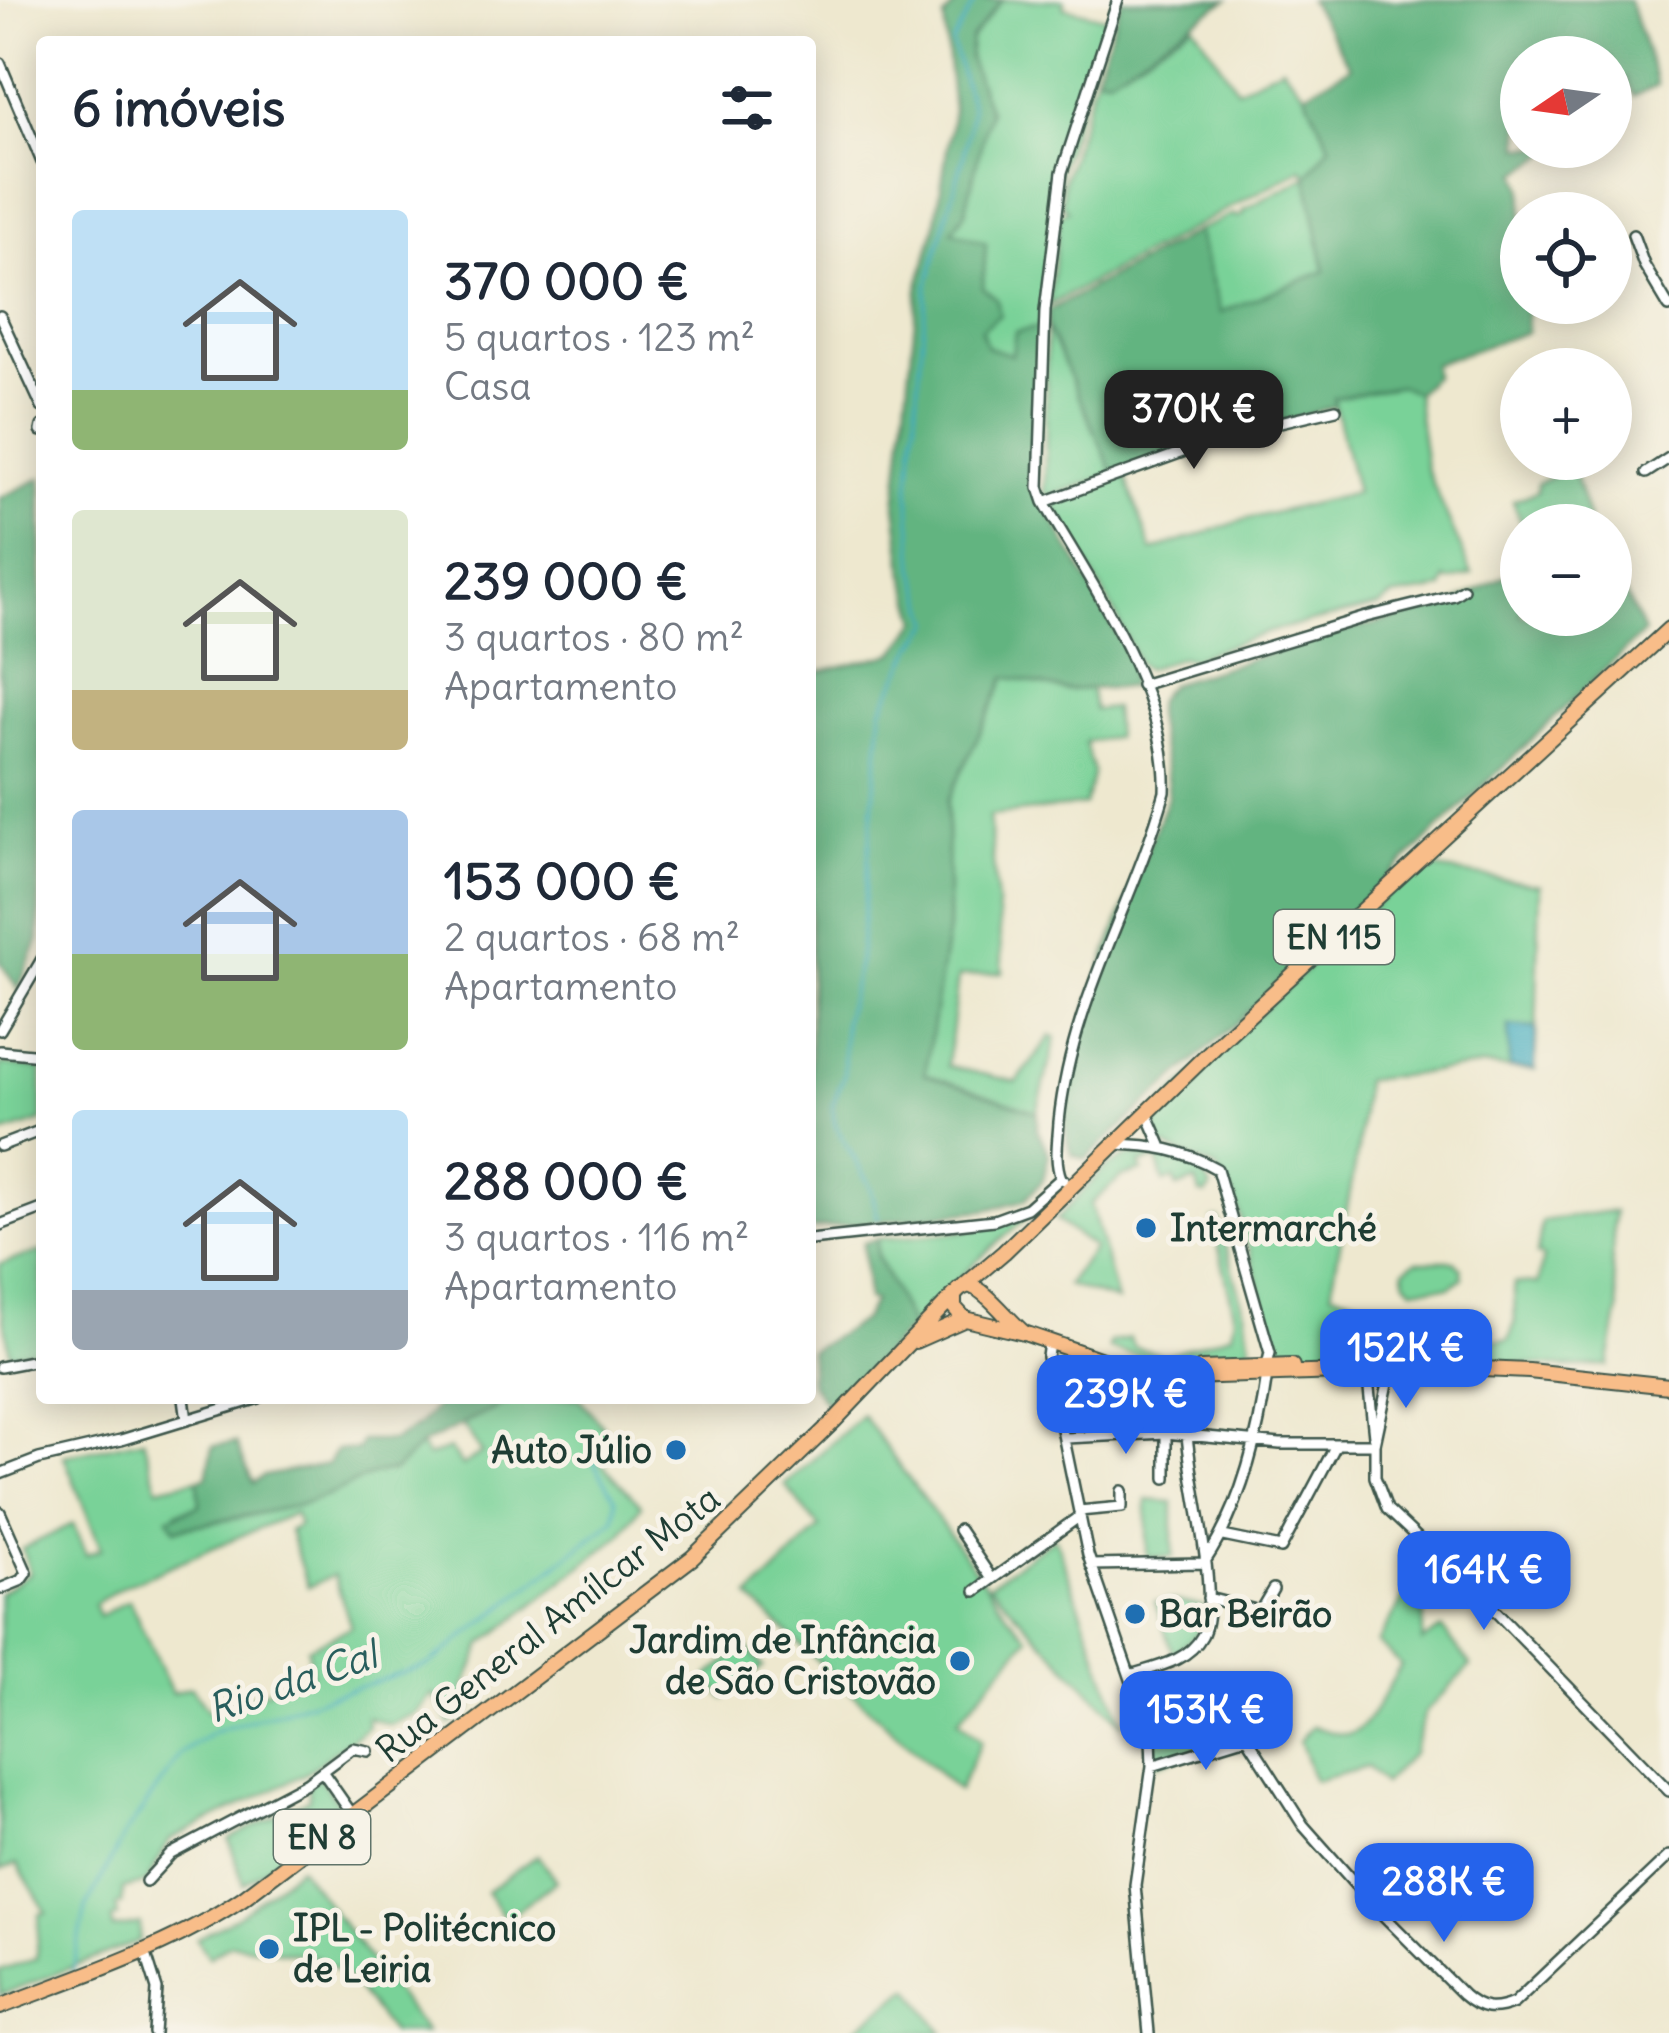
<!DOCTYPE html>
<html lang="pt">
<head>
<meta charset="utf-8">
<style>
  :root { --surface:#fff; --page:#f2f2f3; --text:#1f2937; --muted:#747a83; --accent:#2563eb }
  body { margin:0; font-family:Delius,sans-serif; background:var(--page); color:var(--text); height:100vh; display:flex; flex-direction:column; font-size:45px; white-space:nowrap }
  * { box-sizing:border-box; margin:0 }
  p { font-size:39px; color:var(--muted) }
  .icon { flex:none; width:66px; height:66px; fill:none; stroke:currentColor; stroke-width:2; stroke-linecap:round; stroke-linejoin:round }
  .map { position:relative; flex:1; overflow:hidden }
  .side { position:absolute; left:36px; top:36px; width:780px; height:1368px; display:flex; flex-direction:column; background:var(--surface); border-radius:12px; box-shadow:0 6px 30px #0003 }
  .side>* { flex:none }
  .needle { width:78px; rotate:257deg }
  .tools { position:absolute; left:1500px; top:36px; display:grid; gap:24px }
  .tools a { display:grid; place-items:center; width:132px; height:132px; border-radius:50%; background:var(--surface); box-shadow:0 6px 30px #0003; font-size:60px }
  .price { position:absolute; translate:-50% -102px; padding:0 27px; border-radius:24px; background:var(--accent); color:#fff; font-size:39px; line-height:78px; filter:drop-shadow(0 3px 6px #0008) }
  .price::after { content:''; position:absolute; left:50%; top:72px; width:36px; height:27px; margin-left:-18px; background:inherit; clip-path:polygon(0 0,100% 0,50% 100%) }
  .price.selected { background:#222; color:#fff }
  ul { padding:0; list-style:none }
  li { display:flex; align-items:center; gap:36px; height:300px; padding:0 36px }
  li span { display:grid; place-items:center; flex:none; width:336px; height:240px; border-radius:12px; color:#555 }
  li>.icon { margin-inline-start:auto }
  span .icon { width:144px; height:144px; fill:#fffc; stroke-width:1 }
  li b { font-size:51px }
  h2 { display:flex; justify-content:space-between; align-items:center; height:144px; padding:0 36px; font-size:51px }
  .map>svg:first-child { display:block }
  .green { fill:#79d298; stroke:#4c8866; stroke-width:3; fill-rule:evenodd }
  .forest { fill:#62b480; stroke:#40785a; stroke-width:3 }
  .water { fill:#3daabd; stroke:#2e7478; stroke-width:3 }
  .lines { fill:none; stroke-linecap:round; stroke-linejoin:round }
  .stream { stroke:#3daabd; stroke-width:3 }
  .street-casing { stroke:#3e574b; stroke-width:14 }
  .primary-casing { stroke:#3e574b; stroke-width:18 }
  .street { stroke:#fff; stroke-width:9 }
  .primary { stroke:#f8bd89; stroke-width:14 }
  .poi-dot { fill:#1f6fb2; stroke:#f7f3e8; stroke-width:4.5 }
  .labels { text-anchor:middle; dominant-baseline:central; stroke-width:10; stroke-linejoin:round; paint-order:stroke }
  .shield { fill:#f7f3e8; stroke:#60746a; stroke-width:3 }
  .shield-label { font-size:33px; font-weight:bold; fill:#1f3d34 }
  .poi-label { font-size:36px; font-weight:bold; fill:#1f3d34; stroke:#f7f3e8; text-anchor:start }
  .street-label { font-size:36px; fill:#1f3d34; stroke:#f7f3e8 }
  .water-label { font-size:39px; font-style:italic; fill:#285e5d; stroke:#f7f3e8 }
</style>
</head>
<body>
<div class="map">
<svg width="1669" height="2033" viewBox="0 0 1669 2033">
  <rect width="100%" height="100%" fill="#f7f3e8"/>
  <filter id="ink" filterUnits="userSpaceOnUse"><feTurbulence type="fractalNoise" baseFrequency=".00833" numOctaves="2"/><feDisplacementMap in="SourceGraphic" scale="24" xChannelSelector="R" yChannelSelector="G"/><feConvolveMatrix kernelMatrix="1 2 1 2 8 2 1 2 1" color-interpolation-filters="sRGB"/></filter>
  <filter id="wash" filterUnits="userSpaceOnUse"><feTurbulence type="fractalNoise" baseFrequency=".004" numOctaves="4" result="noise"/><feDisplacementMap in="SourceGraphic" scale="48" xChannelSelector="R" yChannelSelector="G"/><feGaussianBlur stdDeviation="2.7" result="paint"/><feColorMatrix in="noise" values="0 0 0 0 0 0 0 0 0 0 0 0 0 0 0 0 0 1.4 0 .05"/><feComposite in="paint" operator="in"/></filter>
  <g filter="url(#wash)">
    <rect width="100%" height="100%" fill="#eee8cf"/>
    <path class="green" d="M1002,0H1064V7L1108,18L1060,167L1042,327L1012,356L987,347L981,329L983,289L951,231L965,212L989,111L969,58L971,39Z
      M1194,24L1237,89L1282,66L1305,93L1330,145L1307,176L1325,271L1221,313L1197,231L1234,214L1237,217L1244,214V210L1307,176L1302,169L1049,305L1060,215L1068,210L1062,204L1063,182L1096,75L1109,77Z
      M1047,327L1114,474L1048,497L1045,492Z
      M1401,386L1416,393L1426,468L1472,574L1449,581L1445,579L1443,589L1392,597L1380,606L1272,631L1192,658L1181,657L1146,669L1139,665L1117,617L1053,503L1125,475L1152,551L1244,520L1356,493L1333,398Z
      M1572,467L1589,521L1584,525H1522L1513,501L1537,492V484Z
      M1006,677L1064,690L1090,689L1094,710L1113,708L1115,737L1085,742L1093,772L1085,805L989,816L1003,972L958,977L947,1066L1017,1082L1051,1036L1056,1038L1037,1112L924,1074L948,928L947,802Z
      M1417,866L1540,885L1535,1070L1486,1066L1364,1080L1358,1150L1331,1292L1435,1317L1401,1360L1290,1359L1277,1349L1235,1198L1217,1169L1161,1145L1150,1115Z
      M0,1064L42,1069V1121L0,1135Z
      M1129,1155C1156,1155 1203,1160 1211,1189L1206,1195L1200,1194L1196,1181L1177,1188L1174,1179L1164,1182L1157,1159L1140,1164L1142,1171L1121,1177L1091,1204L1117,1301L1067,1285L1094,1248L1056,1220L1104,1169Z
      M1055,1189L1057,1192L976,1261L911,1327L877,1255V1239C943,1233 1004,1236 1055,1189Z
      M1604,1212H1614L1612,1265L1619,1310L1608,1366L1565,1367L1463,1359V1342L1509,1340L1515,1323L1514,1283L1538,1284L1543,1257L1537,1255L1542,1221Z
      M1218,1219L1245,1311L1251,1345C1222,1376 1145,1357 1109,1349L1110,1343L1129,1338L1134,1347L1165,1355L1232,1333L1235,1316L1214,1227L1213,1220Z
      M42,1251V1348L10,1354L0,1297V1264Z
      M1416,1261H1454L1461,1268L1462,1278L1450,1287H1412L1405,1280L1404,1270Z
      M513,1398H579L618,1445L601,1462L641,1505L621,1535L483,1644L464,1689L471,1709L450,1724L434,1694L417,1713L390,1725L367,1717L368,1727L304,1774L170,1840L146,1883L123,1889L122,1904L116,1906L118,1917L112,1919L113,1929L140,1924V1941L0,1995V1971L36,1959L40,1914L47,1913L17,1864L0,1870V1593L30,1573L22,1549L73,1524L86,1555L101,1549L64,1456L143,1439L158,1488L198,1479L200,1505L177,1512L176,1529L245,1517L329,1495L373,1474L394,1471L421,1445L427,1457L449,1449L462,1466L482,1453L462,1424ZM294,1513L299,1525L289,1531L308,1587L334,1575L351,1627L307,1648L312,1673L209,1712L191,1687L172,1693L129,1600L99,1616L94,1604L121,1587Z
      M862,1415L1009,1616L1029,1637L958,1720L981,1741L958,1791L750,1598L820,1528L785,1485Z
      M1147,1500L1173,1502V1557H1147Z
      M1055,1537L1123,1725L989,1584Z
      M1405,1596L1424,1614L1422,1642L1442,1628L1471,1666L1425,1713L1412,1754L1383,1784L1367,1767L1314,1781L1299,1741L1312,1726C1323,1729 1338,1736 1349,1734C1368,1731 1390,1682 1401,1665L1378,1643Z
      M1172,1601L1203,1606L1197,1634L1173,1654L1155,1602Z
      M746,1646L763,1667L724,1698L707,1677Z
      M1227,1674L1255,1733L1152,1766L1151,1737L1189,1722Z
      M319,1777L345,1813L243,1884L229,1839L309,1799L308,1785Z
      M537,1855L556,1881L506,1919L486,1892Z
      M299,1867L426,2033H391L348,1977L317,1957L230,1943L209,1957L197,1939L239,1915Z
      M910,1988L943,2033H849Z"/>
    <path class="forest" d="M959,0H1002L971,39L969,58L989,111L965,212L952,231L986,243L983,288L997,299L1000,315L981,329L987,347L1012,355L1015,332L1042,327L1036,488L1122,643L1131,666L1130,687L1064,690L1006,677L947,802L948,928L925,1074L1037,1112V1130L1049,1154L1043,1180L1025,1200L986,1210L810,1229V674L895,653L919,620L904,571L896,505L918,289L935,228L953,110L944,18Z
      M1121,0H1227L1109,77L1096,75Z
      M1309,0H1629L1657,85L1634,96L1625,77L1611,83V57H1521V147H1559L1518,173L1523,187L1521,303H1526L1527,332L1433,364L1434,376L1416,393L1400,386L1334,398L1335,406L1114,474L1047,327L1048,311L1197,231L1221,312L1325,271L1307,176L1330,145L1305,93L1351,67Z
      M42,478V722L38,724L42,736L39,940L18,989L0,962V498Z
      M1611,565L1644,632L1233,1026L1086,1159L1072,1155C1039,1095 1142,865 1168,797C1169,764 1155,735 1155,709C1156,698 1163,690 1170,684L1331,634L1446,607L1521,567V615H1611Z
      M877,1239V1256L911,1327L829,1408L810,1383V1351L863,1320L873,1301L867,1300L863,1243Z
      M444,1398H517L421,1445L394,1471L373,1474L329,1495L296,1506L176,1529L168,1518L200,1505L198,1479L207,1477L213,1446L236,1443L253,1483L264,1476L328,1464L336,1450H358L361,1441H393L420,1424Z"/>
    <path class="water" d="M1508,1026L1536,1028L1535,1070L1509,1068Z"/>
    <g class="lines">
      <path class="stream" d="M878,1219L871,1188L835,1125L832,1106L844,1075V1022L859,961L882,709L913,648L932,622L915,568L909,493L927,287L964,155L972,109L952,43L976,0
        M72,1976L86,1908L122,1839L182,1753L214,1732L429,1665L615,1519L616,1499L594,1463L597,1458"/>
    </g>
  </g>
  <g filter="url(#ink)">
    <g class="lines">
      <g class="street-casing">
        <path id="street" d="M0,63L42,162
          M1633,235L1644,265L1669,307
          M0,316L42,407
          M41,431L42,426
          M1646,473L1669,458
          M1044,502L1241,431L1336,409
          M1141,685L1366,617L1454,595L1463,589
          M0,1030L42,959
          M0,1051L42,1055
          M1147,1113L1161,1145
          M1114,1144C1154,1145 1182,1149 1217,1169L1270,1353L1267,1365
          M0,1146L42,1130
          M1061,1178C1054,1160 1058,1141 1059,1122C1071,1002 1133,905 1165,792C1169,694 1091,584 1044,502L1039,487L1045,311L1062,172L1118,0
          M0,1225L42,1209
          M810,1240L994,1220L1027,1208L1061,1178L1064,1180
          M1049,1343L1047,1357L1088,1555L1151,1737L1152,1766L1135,1885L1149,2033
          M0,1367L42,1359
          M1391,1369L1375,1444V1477L1387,1509L1496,1612L1669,1791
          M1367,1370L1374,1436
          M184,1398L187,1420
          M1166,1433V1478
          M1066,1438L1166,1433L1280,1444H1375
          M0,1474L39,1459L121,1440L259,1398
          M1079,1511L1122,1507V1491
          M0,1512L27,1573L22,1580L0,1589
          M959,1530L992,1579
          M1223,1536L1281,1548L1336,1445
          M1204,1563C1241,1508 1258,1440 1267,1375
          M1091,1565L1204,1563
          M976,1591L1080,1516
          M1208,1598L1260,1611L1273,1589
          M1130,1675C1155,1667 1188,1662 1202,1636C1222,1600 1189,1480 1187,1433C1186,1415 1187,1396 1188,1377
          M1152,1766L1247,1737L1303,1825L1382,1914L1463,1995C1480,2010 1493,2012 1514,2003L1669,1856
          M322,1771L352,1814
          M146,1881L171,1854L306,1783L353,1748L368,1751
          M145,1951L157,1989L154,2033"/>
      </g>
      <g class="primary-casing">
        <path id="primary" d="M964,1286L1004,1252L1223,1039L1669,629
          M954,1296V1307L965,1319L1024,1333L1111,1363L1188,1377L1459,1368L1529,1371L1669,1386
          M915,1341L965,1319
          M1201,1369L1292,1366
          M0,2007C83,1975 169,1948 243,1898L692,1558L834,1421L960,1289L968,1285C985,1288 1008,1320 1024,1333"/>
      </g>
      <use href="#street" class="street"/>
      <use href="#primary" class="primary"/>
    </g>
  </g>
  <g class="poi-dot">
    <circle cx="1146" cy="1228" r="12"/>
    <circle cx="676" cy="1450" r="12"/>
    <circle cx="1135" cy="1614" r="12"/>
    <circle cx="960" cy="1661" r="12"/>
    <circle cx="269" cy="1949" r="12"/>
  </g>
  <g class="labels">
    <g class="shield">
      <rect x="1274" y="910" width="120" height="54" rx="9"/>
      <rect x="274" y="1810" width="96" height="54" rx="9"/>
    </g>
    <g class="shield-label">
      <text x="1334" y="937">EN 115</text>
      <text x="322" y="1837">EN 8</text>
    </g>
    <g class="poi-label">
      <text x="1170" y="1228">Intermarché</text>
      <text x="652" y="1450" text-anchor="end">Auto Júlio</text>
      <text x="1159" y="1614">Bar Beirão</text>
      <text x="936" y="1640" text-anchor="end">Jardim de Infância<tspan x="936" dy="41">de São Cristovão</tspan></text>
      <text x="293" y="1928">IPL - Politécnico<tspan x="293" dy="41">de Leiria</tspan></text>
    </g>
    <g class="street-label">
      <text transform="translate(548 1624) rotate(-38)">Rua General Amílcar Mota</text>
    </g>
    <g class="water-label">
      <text transform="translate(292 1682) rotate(-19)">Rio da Cal</text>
    </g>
  </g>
</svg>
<div class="tools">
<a><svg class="needle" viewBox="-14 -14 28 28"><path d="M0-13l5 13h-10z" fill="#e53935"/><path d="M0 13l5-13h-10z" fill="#747a83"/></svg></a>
<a><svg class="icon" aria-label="locate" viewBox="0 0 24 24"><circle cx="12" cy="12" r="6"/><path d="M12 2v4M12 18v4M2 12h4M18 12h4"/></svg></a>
<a>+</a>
<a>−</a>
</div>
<b class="price selected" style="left:1194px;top:472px">370K €</b>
<b class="price" style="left:1406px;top:1411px">152K €</b>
<b class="price" style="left:1126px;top:1457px">239K €</b>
<b class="price" style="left:1484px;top:1633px">164K €</b>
<b class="price" style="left:1206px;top:1773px">153K €</b>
<b class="price" style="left:1444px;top:1945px">288K €</b>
<section class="side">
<h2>6 imóveis<svg class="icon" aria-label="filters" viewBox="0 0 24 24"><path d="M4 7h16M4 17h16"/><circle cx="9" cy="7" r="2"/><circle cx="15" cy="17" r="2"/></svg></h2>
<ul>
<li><span style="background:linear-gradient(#bfe0f5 75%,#8fb573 0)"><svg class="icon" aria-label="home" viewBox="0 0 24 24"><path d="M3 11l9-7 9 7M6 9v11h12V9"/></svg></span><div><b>370 000 €</b><p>5 quartos · 123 m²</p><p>Casa</p></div></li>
<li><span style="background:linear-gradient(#dfe7d0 75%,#c2b280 0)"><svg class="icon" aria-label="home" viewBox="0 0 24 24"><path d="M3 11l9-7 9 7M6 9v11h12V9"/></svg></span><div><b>239 000 €</b><p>3 quartos · 80 m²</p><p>Apartamento</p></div></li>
<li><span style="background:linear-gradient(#a9c7e8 60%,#8fb573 0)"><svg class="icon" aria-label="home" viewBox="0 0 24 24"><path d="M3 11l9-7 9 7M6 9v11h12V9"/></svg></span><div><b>153 000 €</b><p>2 quartos · 68 m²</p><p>Apartamento</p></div></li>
<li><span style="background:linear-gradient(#bfe0f5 75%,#9aa5b1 0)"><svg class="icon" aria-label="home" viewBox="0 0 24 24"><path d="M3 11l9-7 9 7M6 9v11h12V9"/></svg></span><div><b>288 000 €</b><p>3 quartos · 116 m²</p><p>Apartamento</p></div></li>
</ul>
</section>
</div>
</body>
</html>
